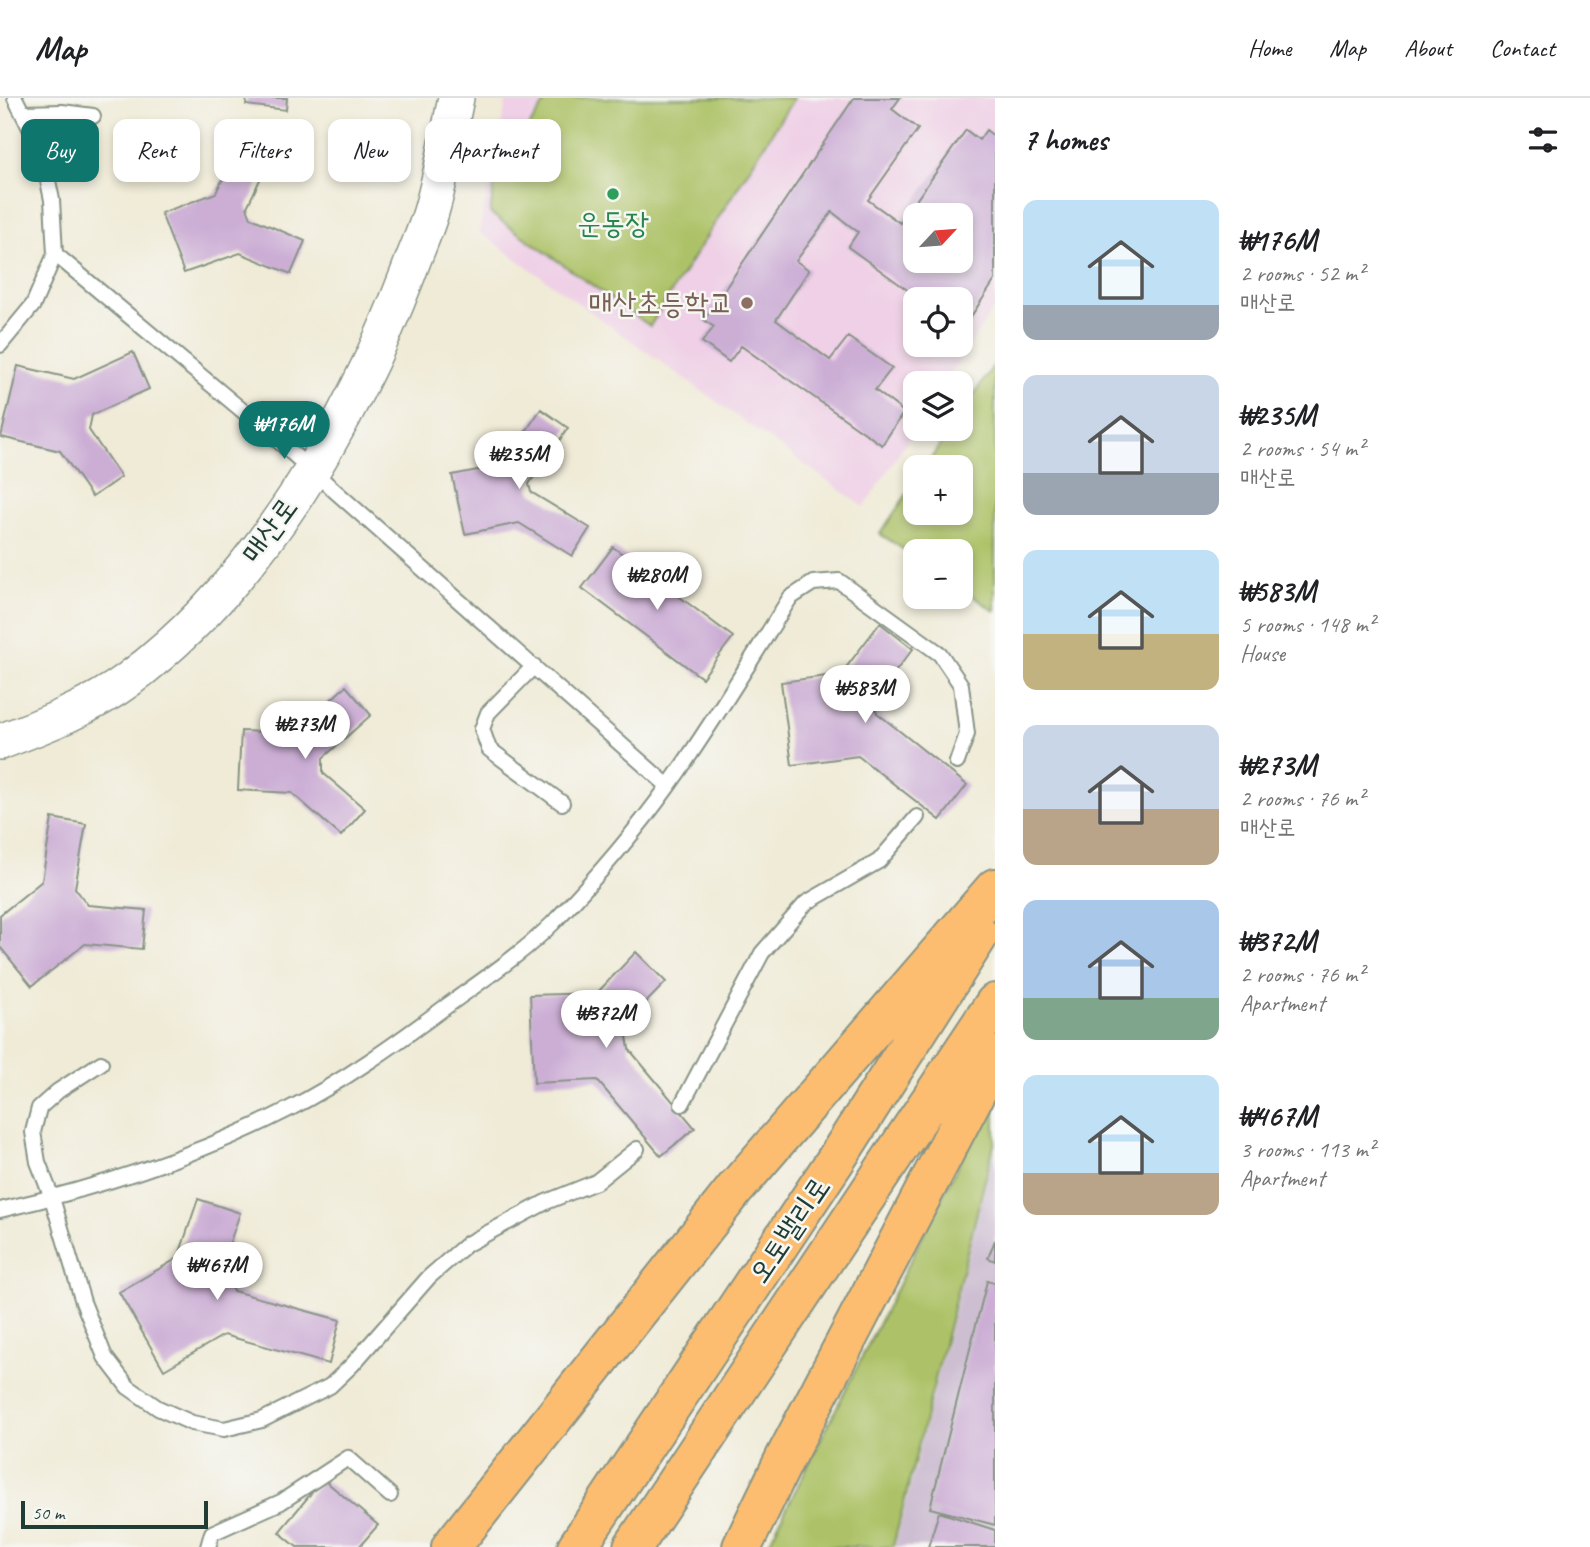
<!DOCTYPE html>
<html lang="en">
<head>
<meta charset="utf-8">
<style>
  :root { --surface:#fff; --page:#f2f2f2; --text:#202124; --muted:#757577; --line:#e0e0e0; --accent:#0f766e }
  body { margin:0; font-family:Caveat,"Poor Story",sans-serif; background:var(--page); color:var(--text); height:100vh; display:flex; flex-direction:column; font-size:26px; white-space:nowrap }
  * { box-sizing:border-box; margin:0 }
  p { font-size:23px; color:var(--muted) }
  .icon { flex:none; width:38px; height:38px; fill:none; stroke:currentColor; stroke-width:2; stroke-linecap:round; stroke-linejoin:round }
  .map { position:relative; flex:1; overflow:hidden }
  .side { display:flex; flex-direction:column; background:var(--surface); width:595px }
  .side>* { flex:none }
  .banner { position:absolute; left:21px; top:21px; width:665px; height:63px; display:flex; gap:14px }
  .needle { width:46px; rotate:64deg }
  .fabs { position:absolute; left:903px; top:105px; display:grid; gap:14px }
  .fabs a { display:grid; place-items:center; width:70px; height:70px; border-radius:14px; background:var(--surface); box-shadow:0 4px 10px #0003; font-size:35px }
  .scale { position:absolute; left:21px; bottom:18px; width:187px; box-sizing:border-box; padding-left:7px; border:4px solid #1f3d34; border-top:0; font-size:19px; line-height:24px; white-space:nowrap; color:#1f3d34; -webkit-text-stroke:5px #f6f6f2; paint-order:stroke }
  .price { position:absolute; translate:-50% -60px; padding:0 16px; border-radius:24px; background:#fff; color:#222; font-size:23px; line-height:46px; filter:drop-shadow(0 2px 4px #0008) }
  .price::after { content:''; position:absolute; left:50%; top:42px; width:21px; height:16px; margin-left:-10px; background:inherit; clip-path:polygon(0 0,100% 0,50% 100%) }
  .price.selected { background:var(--accent); color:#fff }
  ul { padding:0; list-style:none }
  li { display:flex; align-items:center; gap:21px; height:175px; padding:0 28px }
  li span { display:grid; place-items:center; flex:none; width:196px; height:140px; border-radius:14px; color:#555 }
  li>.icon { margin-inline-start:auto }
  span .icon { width:84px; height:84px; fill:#fffc; stroke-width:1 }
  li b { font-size:30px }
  h2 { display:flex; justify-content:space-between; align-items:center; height:84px; padding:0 28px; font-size:30px }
  .pill { padding:0 24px; border-radius:14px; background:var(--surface); box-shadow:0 4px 10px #0003; font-size:24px; line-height:63px }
  .pill.selected { background:var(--accent); color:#fff }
  header { display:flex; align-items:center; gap:42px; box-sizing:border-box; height:98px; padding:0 35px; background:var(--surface); border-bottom:2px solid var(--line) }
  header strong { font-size:33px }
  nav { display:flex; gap:38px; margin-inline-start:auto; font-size:24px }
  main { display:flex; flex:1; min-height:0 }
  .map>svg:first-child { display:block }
  .built { fill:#efd0e6; fill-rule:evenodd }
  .industrial { fill:#cdbed2 }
  .green { fill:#adc267; stroke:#66804e; stroke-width:2 }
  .building { fill:#ccaed5; fill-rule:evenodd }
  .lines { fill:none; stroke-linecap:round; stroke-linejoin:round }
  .service-casing { stroke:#889486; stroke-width:18 }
  .tertiary-casing { stroke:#889486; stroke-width:38 }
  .trunk-casing { stroke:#889486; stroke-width:42 }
  .service { stroke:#fff; stroke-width:14 }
  .tertiary { stroke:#fff; stroke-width:35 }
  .trunk { stroke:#fcbd6f; stroke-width:38 }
  .leisure-dot { fill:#2e9e5b; stroke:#f6f6f2; stroke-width:2.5 }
  .education-dot { fill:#8d6e63; stroke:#f6f6f2; stroke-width:2.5 }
  .labels { text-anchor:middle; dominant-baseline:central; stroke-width:5; stroke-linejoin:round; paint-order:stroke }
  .leisure-label { font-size:30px; fill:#27864d; stroke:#f6f6f2 }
  .education-label { font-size:30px; fill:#785e54; stroke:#f6f6f2; text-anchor:end }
  .street-label { font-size:30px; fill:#1f3d34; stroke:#f6f6f2 }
</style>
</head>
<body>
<header>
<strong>Map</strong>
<nav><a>Home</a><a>Map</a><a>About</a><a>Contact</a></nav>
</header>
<main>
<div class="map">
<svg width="995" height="1449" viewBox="0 0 995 1449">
  <rect width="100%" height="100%" fill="#f6f6f2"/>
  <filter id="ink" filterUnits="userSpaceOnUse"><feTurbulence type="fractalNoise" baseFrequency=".0143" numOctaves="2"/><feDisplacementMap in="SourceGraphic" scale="14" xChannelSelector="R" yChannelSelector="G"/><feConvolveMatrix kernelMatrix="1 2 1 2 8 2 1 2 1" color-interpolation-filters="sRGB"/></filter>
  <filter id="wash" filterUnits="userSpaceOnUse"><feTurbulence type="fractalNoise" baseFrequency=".00686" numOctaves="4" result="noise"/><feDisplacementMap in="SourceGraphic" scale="28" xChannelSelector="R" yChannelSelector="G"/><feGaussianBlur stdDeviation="1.57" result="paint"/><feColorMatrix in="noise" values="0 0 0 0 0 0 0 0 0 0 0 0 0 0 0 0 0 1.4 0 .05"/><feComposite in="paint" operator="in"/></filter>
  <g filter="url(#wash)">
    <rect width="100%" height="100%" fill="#f0ebd7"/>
    <path class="built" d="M507,0H995V208L945,285H915V331L864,409L479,134ZM915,117H961V163H915ZM915,201H961V247H915Z"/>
    <path class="industrial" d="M995,1050V1449H895Z"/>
    <path class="green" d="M548,0H794L650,228L490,115L496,78Z
      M995,265V513L961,490V453H915V459L880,436L915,384V415H961V369H925L951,331H961V316Z
      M995,1009V1043L893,1449H767L986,1011Z"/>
    <g id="blocks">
      <path class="building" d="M247,0H287L286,12L246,7Z
        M854,0H900L892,11L918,31L868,102L900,125L966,32L979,42L986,32L995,39V182L962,232L961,201H920L848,149L858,134L832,114L796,163L809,172L776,222L830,262L848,239L892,270L875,292L904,314L882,347L741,248L729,264L702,244L714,229L704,222ZM915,117H961V163H915Z
        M244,37L274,52L247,109L251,120L305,143L291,176L240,155L184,175L161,115L216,95Z
        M133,254L149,291L92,317L89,332L121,379L92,399L60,353L1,339L18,268L74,281Z
        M541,311L568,330L529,386L531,394L590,430L572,458L519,425L465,436L452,377L503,367Z
        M613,449L733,539L702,580L582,490Z
        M880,525L913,551L873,602L877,615L967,687L940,722L858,658L792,667L781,584L841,576Z
        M346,588L371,617L323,660V675L365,711L341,738L292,695L238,692L241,633L294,635Z
        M52,720L86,726L75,790L88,807L146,812L142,851L85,846L32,888L0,849V817L42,783Z
        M636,854L666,884L625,926L629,951L695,1030L661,1058L597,982L534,985L530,897L597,895Z
        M198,1101L240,1115L221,1170L233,1193L340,1222L329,1266L224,1237L164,1272L119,1194L178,1160Z
        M995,1142V1163L988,1160Z
        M987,1183L995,1185V1427L930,1410Z
        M323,1381L378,1427L359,1449H297L279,1434Z
        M939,1414L995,1432V1449H928Z"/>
    </g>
  </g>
  <g filter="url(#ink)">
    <use href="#blocks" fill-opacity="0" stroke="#889486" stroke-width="2"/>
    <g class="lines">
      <g class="service-casing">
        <path id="service" d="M23,15L62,14L93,18
          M55,156L274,339L668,688
          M0,247L33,207L55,156L52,102L42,54L15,0
          M534,568L488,615L482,631L489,651L562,705
          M101,965L58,993L39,1010L33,1034L38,1064L52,1100L83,1204L105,1259L128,1289L158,1310L192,1325L224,1331L262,1322L330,1288L352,1267L429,1179L467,1146L546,1104L596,1084L637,1051
          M682,1006L762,855L806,805L879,763L917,719
          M0,1112C100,1089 198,1058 289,1011C344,983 395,946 444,910C481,883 521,857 553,825C594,782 634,736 669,687C712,627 750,563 790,500L813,485L839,483L940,556L961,587L967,636L957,664
          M208,1449L212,1435L281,1404L348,1360L390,1397"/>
      </g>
      <g class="tertiary-casing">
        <path id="tertiary" d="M0,644C42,628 92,609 128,582C259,484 352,324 409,173C416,153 425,134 431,114C442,77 448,38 456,0"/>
      </g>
      <g class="trunk-casing">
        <path id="trunk" d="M451,1449L735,1091L995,790
          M577,1449L835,1063L979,837
          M633,1449L995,905
          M742,1449L785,1360L995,958"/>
      </g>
      <use href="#service" class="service"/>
      <use href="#tertiary" class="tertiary"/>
      <use href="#trunk" class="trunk"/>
    </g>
  </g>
  <circle class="leisure-dot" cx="613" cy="96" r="7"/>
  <circle class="education-dot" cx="747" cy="205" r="7"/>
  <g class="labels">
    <g class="leisure-label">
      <text x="613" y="125">운동장</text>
    </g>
    <g class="education-label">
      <text x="733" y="205">매산초등학교</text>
    </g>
    <g class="street-label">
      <text transform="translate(269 432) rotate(-54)">매산로</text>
      <text transform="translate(789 1132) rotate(-56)">오토밸리로</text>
    </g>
  </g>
</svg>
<div class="fabs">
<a><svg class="needle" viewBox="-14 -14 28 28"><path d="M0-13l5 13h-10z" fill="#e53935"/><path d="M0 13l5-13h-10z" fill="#757577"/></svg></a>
<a><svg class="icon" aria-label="locate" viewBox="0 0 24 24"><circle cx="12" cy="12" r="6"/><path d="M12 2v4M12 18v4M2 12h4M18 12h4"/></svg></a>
<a><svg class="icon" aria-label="layers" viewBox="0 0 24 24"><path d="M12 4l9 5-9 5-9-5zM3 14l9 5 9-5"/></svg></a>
<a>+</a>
<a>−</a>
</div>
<div class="scale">50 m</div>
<b class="price selected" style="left:284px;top:363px">₩176M</b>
<b class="price" style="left:519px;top:393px">₩235M</b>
<b class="price" style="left:657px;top:514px">₩280M</b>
<b class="price" style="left:865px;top:627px">₩583M</b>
<b class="price" style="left:305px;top:663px">₩273M</b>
<b class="price" style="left:606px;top:952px">₩372M</b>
<b class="price" style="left:217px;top:1204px">₩467M</b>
<div class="banner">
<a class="pill selected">Buy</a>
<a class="pill">Rent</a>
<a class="pill">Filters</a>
<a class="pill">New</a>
<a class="pill">Apartment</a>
</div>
</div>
<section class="side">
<h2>7 homes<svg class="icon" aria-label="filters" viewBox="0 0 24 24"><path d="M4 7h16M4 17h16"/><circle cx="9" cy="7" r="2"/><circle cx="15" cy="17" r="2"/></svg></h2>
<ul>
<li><span style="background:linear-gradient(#bfe0f5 75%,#9aa5b1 0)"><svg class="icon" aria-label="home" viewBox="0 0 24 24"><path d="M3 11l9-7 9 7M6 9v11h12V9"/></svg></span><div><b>₩176M</b><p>2 rooms · 52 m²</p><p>매산로</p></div></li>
<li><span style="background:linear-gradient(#c9d6e8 70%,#9aa5b1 0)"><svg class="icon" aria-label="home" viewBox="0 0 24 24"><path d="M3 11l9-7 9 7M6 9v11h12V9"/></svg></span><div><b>₩235M</b><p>2 rooms · 54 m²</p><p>매산로</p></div></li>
<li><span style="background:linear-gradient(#bfe0f5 60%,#c2b280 0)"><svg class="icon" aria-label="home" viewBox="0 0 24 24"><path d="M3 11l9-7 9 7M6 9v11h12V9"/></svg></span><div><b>₩583M</b><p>5 rooms · 148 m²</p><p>House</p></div></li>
<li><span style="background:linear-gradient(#c9d6e8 60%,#b9a48a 0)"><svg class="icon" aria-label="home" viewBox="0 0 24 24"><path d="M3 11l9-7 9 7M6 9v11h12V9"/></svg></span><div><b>₩273M</b><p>2 rooms · 76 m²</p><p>매산로</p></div></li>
<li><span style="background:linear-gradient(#a9c7e8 70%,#7fa58c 0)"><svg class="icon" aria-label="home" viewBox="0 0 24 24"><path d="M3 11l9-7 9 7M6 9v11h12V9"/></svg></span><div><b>₩372M</b><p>2 rooms · 76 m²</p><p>Apartment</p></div></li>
<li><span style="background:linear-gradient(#bfe0f5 70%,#b9a48a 0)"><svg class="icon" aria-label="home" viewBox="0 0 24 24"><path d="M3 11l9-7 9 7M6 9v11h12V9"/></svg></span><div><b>₩467M</b><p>3 rooms · 113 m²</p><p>Apartment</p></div></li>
</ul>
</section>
</main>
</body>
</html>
